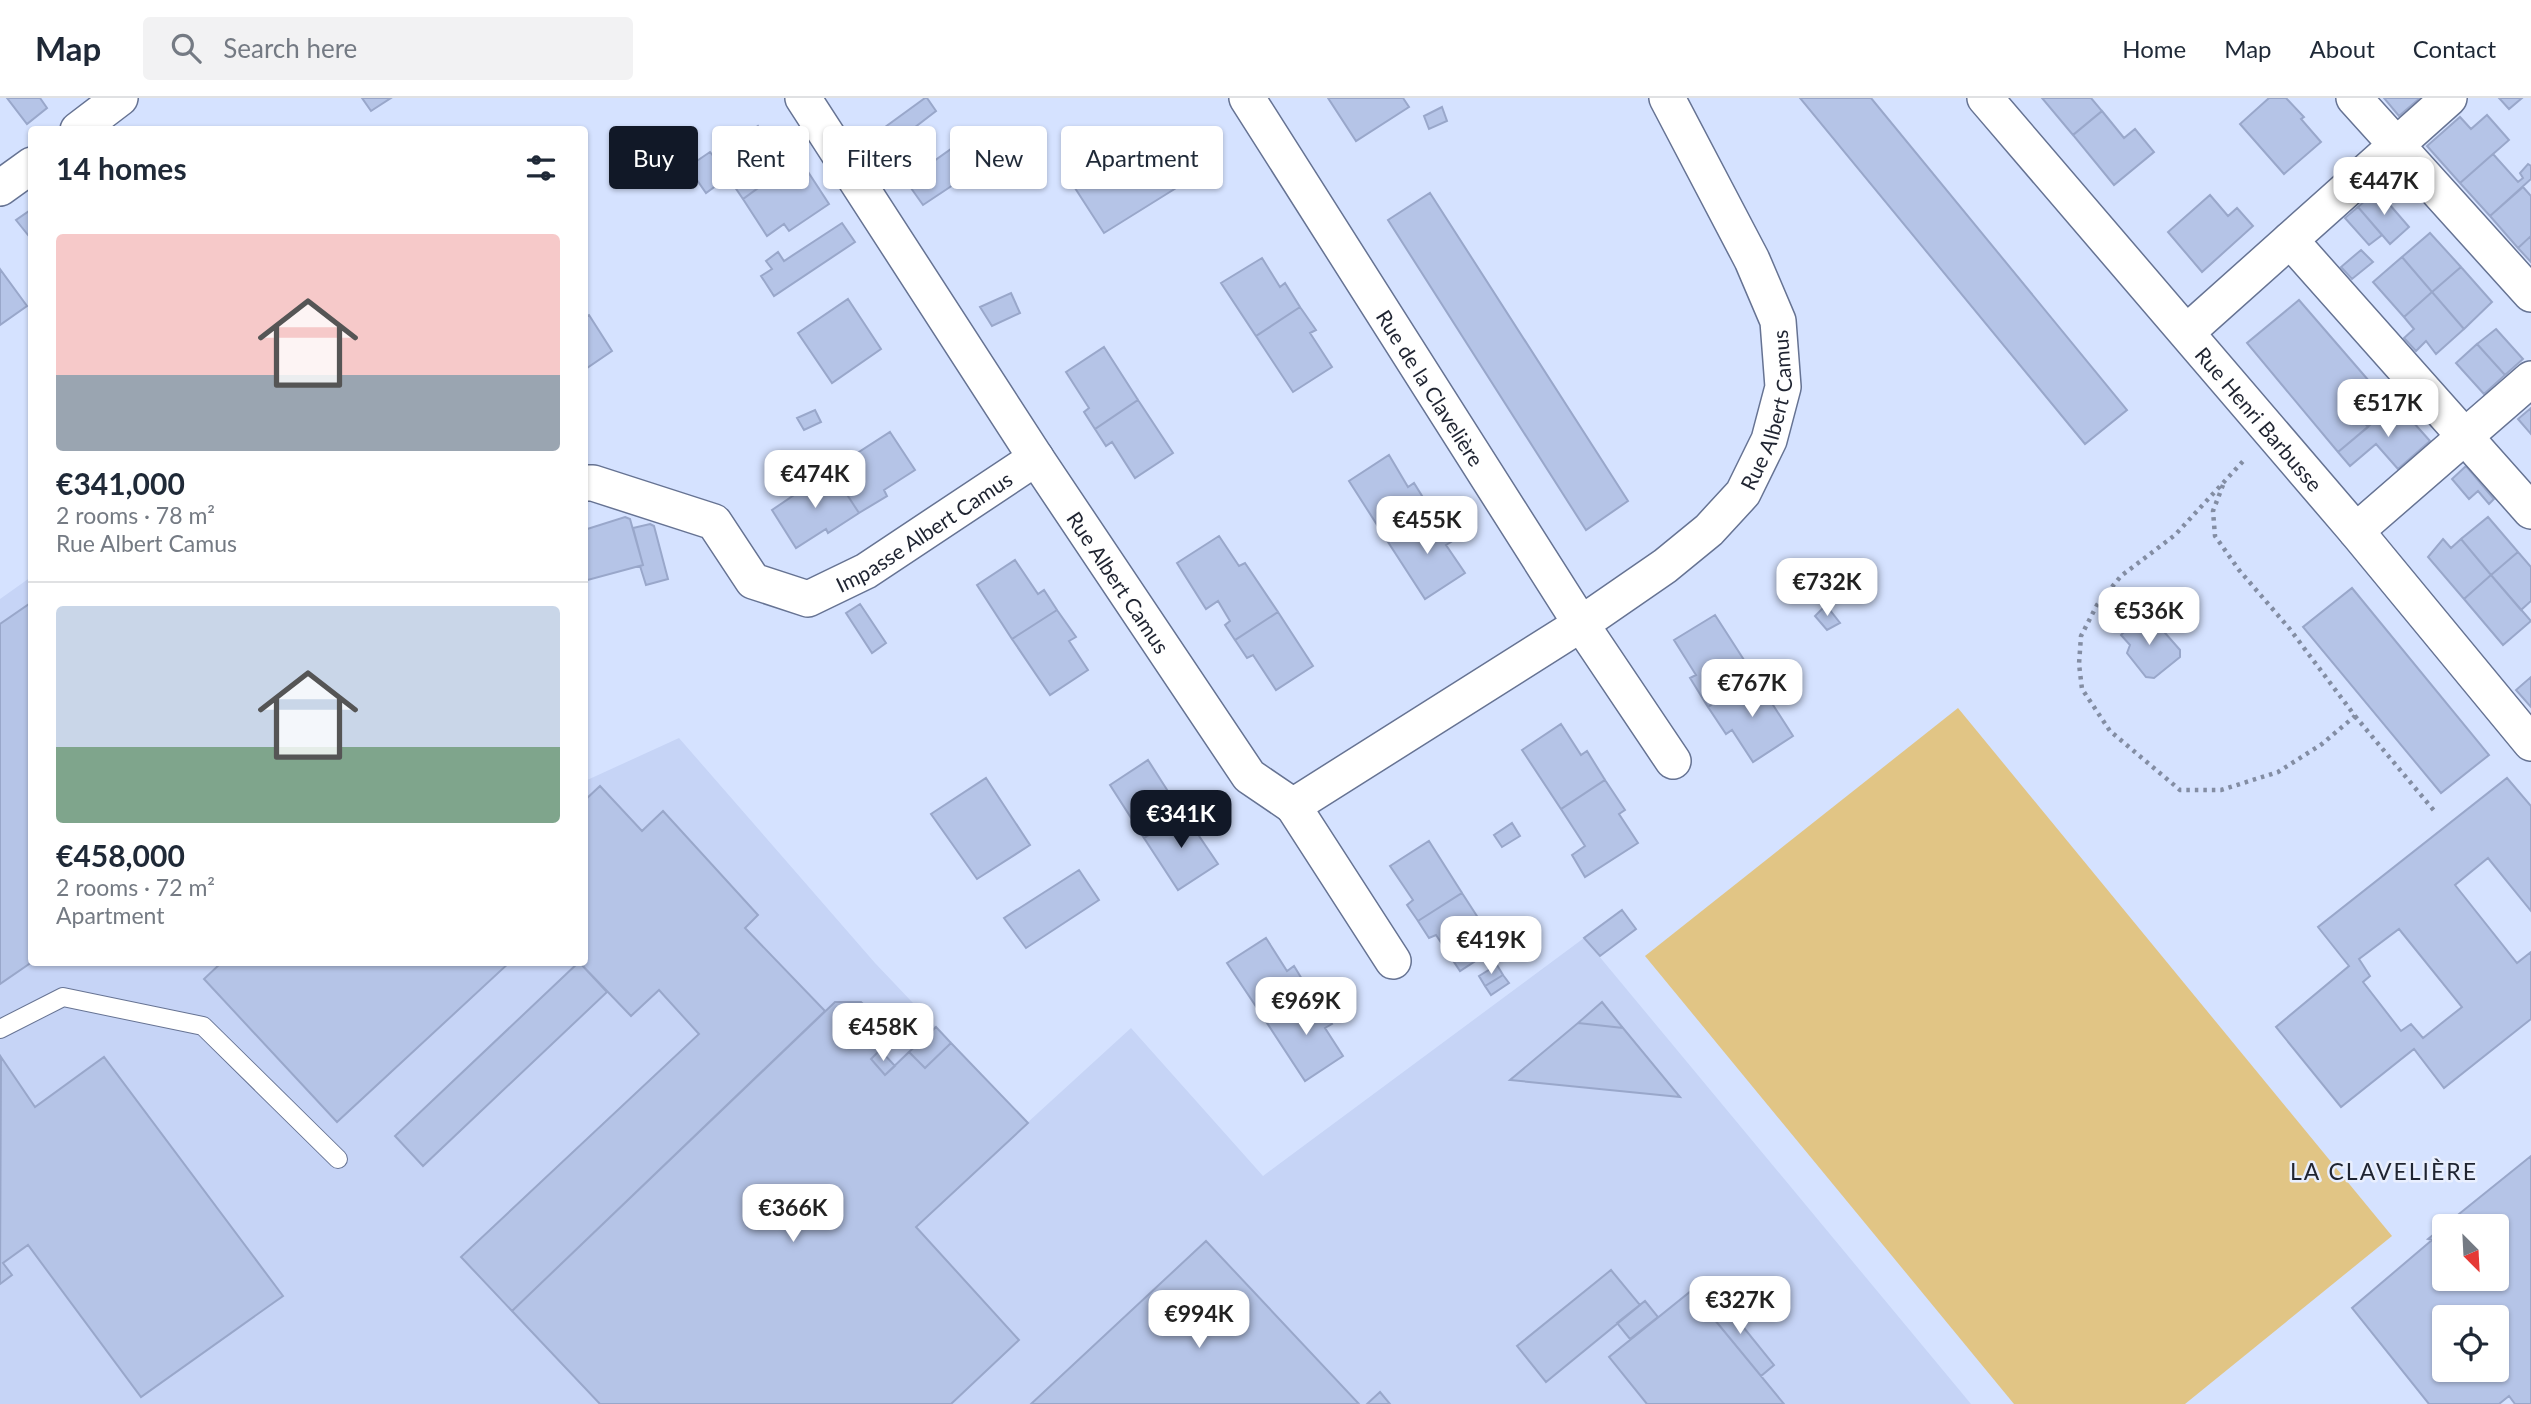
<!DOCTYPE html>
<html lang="en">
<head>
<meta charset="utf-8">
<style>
  :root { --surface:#fff; --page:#f2f2f3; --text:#1f2937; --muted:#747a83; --line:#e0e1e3; --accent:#111827 }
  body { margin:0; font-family:Lato,sans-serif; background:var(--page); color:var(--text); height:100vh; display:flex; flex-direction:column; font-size:26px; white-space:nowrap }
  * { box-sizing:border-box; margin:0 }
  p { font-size:23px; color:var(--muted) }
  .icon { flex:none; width:38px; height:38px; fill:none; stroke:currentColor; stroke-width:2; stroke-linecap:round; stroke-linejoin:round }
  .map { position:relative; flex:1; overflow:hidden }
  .side { position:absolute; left:28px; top:28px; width:560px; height:840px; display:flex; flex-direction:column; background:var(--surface); border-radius:7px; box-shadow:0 2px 5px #0004 }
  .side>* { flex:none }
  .hud { position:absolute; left:609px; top:28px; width:665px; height:63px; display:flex; gap:14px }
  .needle { width:46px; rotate:156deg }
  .fabs { position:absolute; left:2432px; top:1116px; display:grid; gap:14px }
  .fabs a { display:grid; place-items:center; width:77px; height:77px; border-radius:7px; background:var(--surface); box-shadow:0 2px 5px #0004; font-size:35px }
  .price { position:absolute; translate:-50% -60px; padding:0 16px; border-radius:14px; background:#fff; color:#222; font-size:23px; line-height:46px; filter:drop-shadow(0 2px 4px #0008) }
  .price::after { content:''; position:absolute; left:50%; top:42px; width:21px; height:16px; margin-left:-10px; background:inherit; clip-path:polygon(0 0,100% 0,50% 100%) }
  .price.active { background:var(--accent); color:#fff }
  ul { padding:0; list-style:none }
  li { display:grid; align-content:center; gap:14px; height:371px; padding:0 28px }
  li+li { border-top:2px solid var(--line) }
  li span { display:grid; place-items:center; height:217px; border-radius:7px; color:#555 }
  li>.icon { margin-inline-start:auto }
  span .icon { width:126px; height:126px; fill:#fffc; stroke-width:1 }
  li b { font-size:30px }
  h2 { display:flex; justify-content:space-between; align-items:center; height:84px; padding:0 28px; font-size:30px }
  .pill { padding:0 24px; border-radius:7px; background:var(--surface); box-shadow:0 2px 5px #0004; font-size:24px; line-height:63px }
  .pill.active { background:var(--accent); color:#fff }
  header { display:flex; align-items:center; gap:42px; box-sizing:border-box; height:98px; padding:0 35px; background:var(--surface); border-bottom:2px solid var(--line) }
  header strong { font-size:33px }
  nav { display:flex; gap:38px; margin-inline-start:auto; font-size:24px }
  .search { width:490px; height:63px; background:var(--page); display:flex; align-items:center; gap:18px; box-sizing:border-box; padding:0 24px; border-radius:7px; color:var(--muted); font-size:26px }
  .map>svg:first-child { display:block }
  .built { fill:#c6d4f6 }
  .green { fill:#e1c585 }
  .building { fill:#b5c4e7; stroke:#99a7ca; stroke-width:2; fill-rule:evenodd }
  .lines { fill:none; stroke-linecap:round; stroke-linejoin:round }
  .service-casing { stroke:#667393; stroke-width:20 }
  .minor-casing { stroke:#667393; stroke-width:38 }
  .path { stroke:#838da3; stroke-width:4.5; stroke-dasharray:3.5 5; stroke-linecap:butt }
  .service { stroke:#fff; stroke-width:18 }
  .minor { stroke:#fff; stroke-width:35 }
  .labels { text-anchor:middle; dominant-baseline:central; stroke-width:5; stroke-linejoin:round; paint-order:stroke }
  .street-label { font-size:21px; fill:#1f2431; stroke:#e9effe }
  .neighbourhood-label { font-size:23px; letter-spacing:2px; fill:#1f2431; stroke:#e9effe }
</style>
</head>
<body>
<header>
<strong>Map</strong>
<div class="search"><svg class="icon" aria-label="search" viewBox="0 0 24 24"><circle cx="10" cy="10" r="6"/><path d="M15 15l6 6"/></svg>Search here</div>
<nav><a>Home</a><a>Map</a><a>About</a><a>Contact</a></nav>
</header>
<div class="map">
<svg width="2531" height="1306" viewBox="0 0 2531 1306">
  <rect width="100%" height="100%" fill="#d5e2ff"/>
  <path class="built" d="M31,479L32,864H584L585,683L679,640L875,865L1027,1025L1131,930L1263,1078L1584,840L1971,1306H0V501Z"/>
  <path class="green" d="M1958,610L2392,1138L2185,1306H2014L1645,858Z"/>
  <path class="building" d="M7,0H40L47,10L27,26Z
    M362,0H391L371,13Z
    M925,0H927L936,13L880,56L870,40Z
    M1328,0H1403L1409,9L1356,43Z
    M1800,0H1871L2127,312L2085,346Z
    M2042,0H2091L2102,13L2073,37Z
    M2269,0H2286L2304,19L2301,21L2321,44L2284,76L2240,26Z
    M2384,0H2420L2399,18Z
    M2499,0H2522L2509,11Z
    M1442,9L1447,23L1429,31L1424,18Z
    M2102,13L2124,40L2135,31L2154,54L2114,87L2073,37Z
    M2487,17L2509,42L2460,85L2427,48L2460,19L2471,31Z
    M758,28L787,69L743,101L728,79L706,95L688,69L710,54L714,59Z
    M1148,34L1181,87L1104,135L1064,73L1115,41L1123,51Z
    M951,51L959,62L952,67L962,81L923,107L906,83Z
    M2493,56L2518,84L2523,80L2520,75L2528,66L2531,68V81L2490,118L2460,85Z
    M799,60L829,106L789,133L784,126L767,138L743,101Z
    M2523,89L2531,98V138L2518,150L2490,118Z
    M2377,92L2409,129L2390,146L2358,109Z
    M1430,95L1628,403L1586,432L1388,122Z
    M2210,97L2228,118L2237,110L2253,128L2202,174L2168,134Z
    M2358,109L2382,137L2369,147L2345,120Z
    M32,111V142L16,122Z
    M842,125L855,144L774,198L761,178L772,171L766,163L778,154L784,163Z
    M2430,135L2461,169L2432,194L2402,159Z
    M2531,138V164L2518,150Z
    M2361,152L2373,164L2352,181L2341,169Z
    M2402,159L2432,194L2404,219L2373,184Z
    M1262,160L1280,189L1285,185L1300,209L1256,238L1221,185Z
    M2461,169L2492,204L2464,231L2432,194Z
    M0,171L27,208L0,227Z
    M2432,194L2464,231L2436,256L2426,243L2416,253L2404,240L2414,231L2404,219Z
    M1011,195L1020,215L992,228L980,209Z
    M848,201L881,251L832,285L798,235Z
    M2299,202L2369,283L2346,302L2368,329L2338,354L2247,245Z
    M1300,209L1316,232L1310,235L1332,269L1293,294L1256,238Z
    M589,217L612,253L584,272V220Z
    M2496,231L2523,261L2505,277L2477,246Z
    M2477,246L2505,277L2484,296L2456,265Z
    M1104,249L1138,302L1095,331L1084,314L1089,310L1066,274Z
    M1138,302L1173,355L1135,380L1112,344L1106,348L1095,331Z
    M2396,305L2430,343L2398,371L2376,346L2350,368L2338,354Z
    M2531,310V336L2518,321Z
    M815,312L821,324L804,332L797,320Z
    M890,334L915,372L884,392L887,398L859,415L831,372Z
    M1389,357L1408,389L1414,385L1432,414L1388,444L1349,383Z
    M2466,368L2494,401L2489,406L2478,393L2469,401L2452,381Z
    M831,372L859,415L828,435L826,431L796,450L772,412Z
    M1432,414L1451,444L1446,447L1465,475L1425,501L1388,444Z
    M625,419L630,421L643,467L584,483V432Z
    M2488,419L2518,454L2491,477L2461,441Z
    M650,426L654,428L668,481L646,487L640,468L643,467L633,430Z
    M1219,438L1239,468L1245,465L1278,514L1235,542L1225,527L1230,523L1218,503L1206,511L1177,465Z
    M2443,441L2451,450L2461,441L2491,477L2464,501L2428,459Z
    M2518,454L2531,469V503L2521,512L2491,477Z
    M1015,462L1038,496L1044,492L1057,512L1012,541L977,487Z
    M2491,477L2531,523L2503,547L2464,501Z
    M2352,490L2489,657L2441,695L2303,529Z
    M32,504V864L0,886V526Z
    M860,506L886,545L872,555L846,515Z
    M1826,507L1840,525L1827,532L1815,518Z
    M1057,512L1076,539L1069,543L1088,572L1050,597L1012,541Z
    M1278,514L1313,568L1276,592L1253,557L1247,560L1235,542Z
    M1715,517L1755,579L1708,609L1690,580L1696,577L1674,542Z
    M2129,517H2134L2138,522L2142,520L2149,530L2159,528L2180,552V559L2154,580L2146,579L2127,555L2130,547L2121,537L2124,534L2120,529L2124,520Z
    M1755,579L1793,638L1753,664L1732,632L1726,636L1708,609Z
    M2531,579V609L2516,592Z
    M1561,626L1581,657L1587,653L1605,682L1561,711L1522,652Z
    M1148,662L1171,698L1179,694L1189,711L1144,740L1110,687Z
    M986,680L1030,747L977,781L931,716Z
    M2507,680L2531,708V813L2488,760L2455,787L2517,865L2531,854V921L2444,990L2414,951L2341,1009L2276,929L2349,868L2318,829ZM2399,831L2462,909L2423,940L2411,926L2401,933L2363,884L2370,878L2359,861Z
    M1605,682L1625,712L1619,716L1638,745L1585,779L1572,757L1585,748L1561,711Z
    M600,688L642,733L663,713L758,817L745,830L825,913L512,1213L461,1159L699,936L659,892L631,918L579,864H584V703Z
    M1189,711L1201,728L1195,732L1218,766L1178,792L1144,740Z
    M1512,725L1520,738L1502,749L1494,737Z
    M1429,743L1462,795L1418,823L1407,807L1413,802L1390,768Z
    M1079,772L1099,802L1026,850L1004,820Z
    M1462,795L1497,849L1460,873L1436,837L1429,840L1418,823Z
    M1622,812L1636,831L1600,858L1584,840Z
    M1266,840L1287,873L1294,868L1311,896L1267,925L1227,865Z
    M222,864H510L337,1024L204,881Z
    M579,864L607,894L423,1068L395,1038Z
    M1497,867L1503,877L1485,888L1479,878Z
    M1503,877L1509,885L1491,897L1485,888Z
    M1311,896L1332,926L1325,930L1343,958L1305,983L1267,925Z
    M835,904H861L867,910L854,925L880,952L871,961L885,977L909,954L925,970L951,945L1028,1025L916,1129L1019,1242L951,1306H600L512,1213Z
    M1602,904L1623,930L1578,925Z
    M1578,925L1623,930L1680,999L1510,982Z
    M936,929L951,945L925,970L909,954Z
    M880,952L895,968L885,977L871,961Z
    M1,959L35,1009L104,959L283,1198L141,1299L28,1147L3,1165L12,1177L0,1186Z
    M2531,1058V1306H2515L2509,1298L2499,1306H2429L2352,1210L2432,1142L2428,1141ZM2445,1129H2497V1181H2445ZM2445,1220H2497V1272H2445Z
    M1206,1143L1359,1306H1031Z
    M1611,1172L1640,1207L1546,1284L1517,1248Z
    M1691,1193L1705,1210L1784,1306H1647L1609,1259Z
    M1719,1199L1774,1267L1761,1278L1705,1210Z
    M1645,1203L1658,1219L1630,1241L1617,1225Z
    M1380,1294L1390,1306H1367Z"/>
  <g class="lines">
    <g class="service-casing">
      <path id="service" d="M0,931L63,899L203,928L338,1061"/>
    </g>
    <g class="minor-casing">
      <g id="minor">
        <path id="s1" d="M803,0L1036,360L1249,678L1293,708L1581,526L1665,468L1709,432L1743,395L1769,342L1783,289L1778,223L1752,162L1667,0"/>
        <path id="s2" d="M1247,0L1581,526L1673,663"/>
        <path id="s3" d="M1985,0L2356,433L2531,645"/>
        <path d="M2354,0L2531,196"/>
        <path d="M78,32L120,0"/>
        <path d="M0,90L32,67"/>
        <path d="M2290,142L2531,413"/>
        <path d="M2187,234L2449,0"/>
        <path id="s4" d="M584,385H593L714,424L753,483L808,501L866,473L1036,360"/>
        <path d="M2356,433L2531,281"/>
        <path d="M1293,708L1393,863"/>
      </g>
    </g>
    <path class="path" d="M2223,387L2213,413L2215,438L2239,472L2289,530L2355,618L2322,646L2278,674L2221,692H2180L2110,633L2082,591L2079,566L2081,538L2097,507L2121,478L2175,437L2245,361
      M2355,618L2436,715"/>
    <use href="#service" class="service"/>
    <use href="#minor" class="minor"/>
  </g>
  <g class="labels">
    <g class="street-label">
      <text stroke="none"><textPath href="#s2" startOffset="343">Rue de la Clavelière</textPath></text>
      <text stroke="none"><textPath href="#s1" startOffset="1503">Rue Albert Camus</textPath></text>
      <text stroke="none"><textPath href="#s3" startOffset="422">Rue Henri Barbusse</textPath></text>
      <text stroke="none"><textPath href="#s4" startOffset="399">Impasse Albert Camus</textPath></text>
      <text stroke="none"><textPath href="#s1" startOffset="578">Rue Albert Camus</textPath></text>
    </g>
    <g class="neighbourhood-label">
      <text x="2384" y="1073">LA CLAVELIÈRE</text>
    </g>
  </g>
</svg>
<div class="fabs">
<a><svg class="needle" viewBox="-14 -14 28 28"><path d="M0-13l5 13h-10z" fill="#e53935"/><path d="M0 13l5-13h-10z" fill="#747a83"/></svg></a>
<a><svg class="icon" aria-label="locate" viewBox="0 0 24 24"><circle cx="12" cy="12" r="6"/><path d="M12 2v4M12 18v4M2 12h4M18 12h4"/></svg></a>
</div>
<b class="price" style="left:2384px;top:119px">€447K</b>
<b class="price" style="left:2388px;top:341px">€517K</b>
<b class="price" style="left:815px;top:412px">€474K</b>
<b class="price" style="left:1427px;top:458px">€455K</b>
<b class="price" style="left:1827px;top:520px">€732K</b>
<b class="price" style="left:2149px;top:549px">€536K</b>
<b class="price" style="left:1752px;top:621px">€767K</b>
<b class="price active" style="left:1181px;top:752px">€341K</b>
<b class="price" style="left:1491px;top:878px">€419K</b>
<b class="price" style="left:1306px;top:939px">€969K</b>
<b class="price" style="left:883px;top:965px">€458K</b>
<b class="price" style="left:793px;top:1146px">€366K</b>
<b class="price" style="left:1740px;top:1238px">€327K</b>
<b class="price" style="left:1199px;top:1252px">€994K</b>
<div class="hud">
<a class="pill active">Buy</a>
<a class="pill">Rent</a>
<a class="pill">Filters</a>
<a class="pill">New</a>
<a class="pill">Apartment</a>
</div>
<section class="side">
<h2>14 homes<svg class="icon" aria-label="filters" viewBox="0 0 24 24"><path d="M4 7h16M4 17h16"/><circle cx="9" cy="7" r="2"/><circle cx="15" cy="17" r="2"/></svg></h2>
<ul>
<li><span style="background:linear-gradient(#f6c9c9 65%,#9aa5b1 0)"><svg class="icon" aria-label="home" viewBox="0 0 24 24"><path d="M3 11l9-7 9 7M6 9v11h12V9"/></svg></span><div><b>€341,000</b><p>2 rooms · 78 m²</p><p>Rue Albert Camus</p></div></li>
<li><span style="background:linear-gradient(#c9d6e8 65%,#7fa58c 0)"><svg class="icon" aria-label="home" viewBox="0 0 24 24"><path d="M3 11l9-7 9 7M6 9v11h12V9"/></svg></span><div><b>€458,000</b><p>2 rooms · 72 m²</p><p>Apartment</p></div></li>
</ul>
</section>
</div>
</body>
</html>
